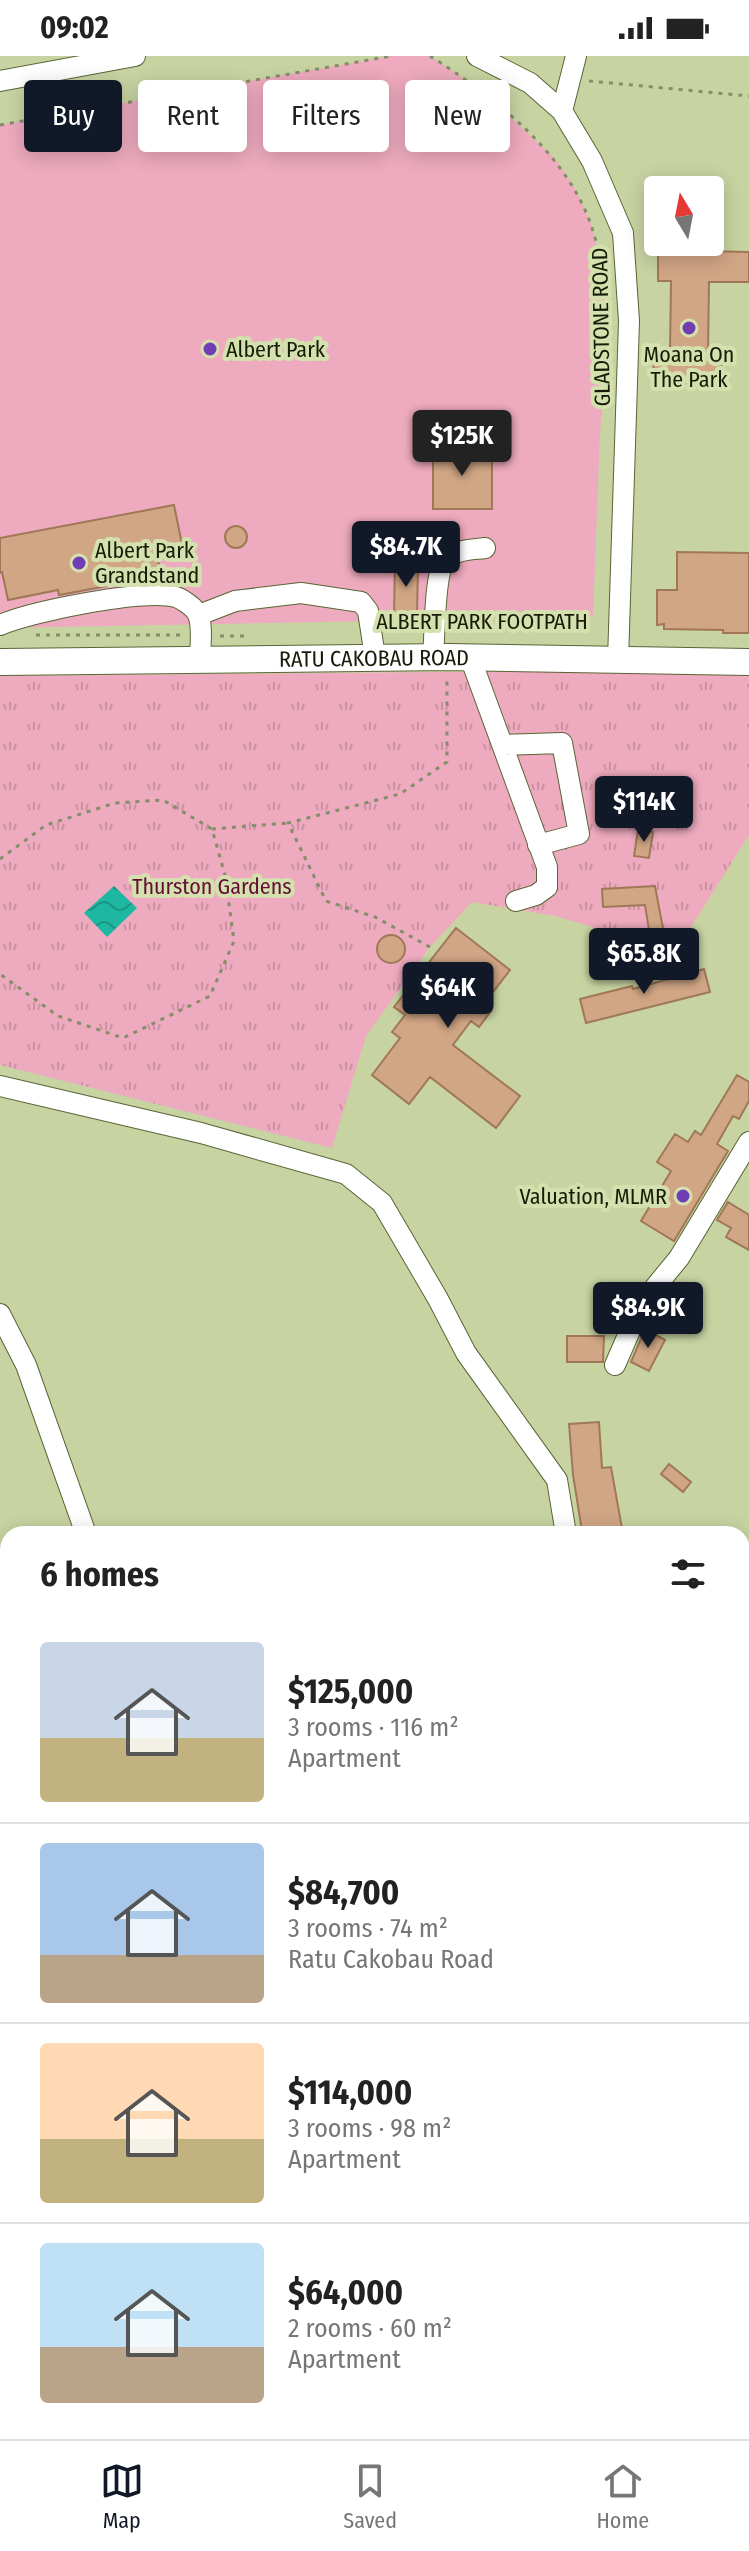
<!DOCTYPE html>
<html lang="en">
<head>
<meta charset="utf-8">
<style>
  :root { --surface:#fff; --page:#f2f2f2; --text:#222; --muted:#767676; --line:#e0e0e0; --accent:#111827 }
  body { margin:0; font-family:"Fira Sans Condensed",sans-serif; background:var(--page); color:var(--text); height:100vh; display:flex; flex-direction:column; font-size:30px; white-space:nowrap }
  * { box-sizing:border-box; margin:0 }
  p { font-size:26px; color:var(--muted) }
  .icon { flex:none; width:44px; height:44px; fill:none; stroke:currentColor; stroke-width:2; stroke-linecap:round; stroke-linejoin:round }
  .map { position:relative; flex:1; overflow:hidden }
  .drawer { position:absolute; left:0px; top:1470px; width:750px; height:914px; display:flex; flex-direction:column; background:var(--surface); border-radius:24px 24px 0 0; box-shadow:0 4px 20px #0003 }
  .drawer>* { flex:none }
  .guide { position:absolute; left:24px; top:24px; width:702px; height:72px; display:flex; gap:16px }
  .needle { width:52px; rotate:350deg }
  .tools { position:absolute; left:644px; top:120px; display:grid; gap:16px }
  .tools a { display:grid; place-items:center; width:80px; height:80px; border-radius:8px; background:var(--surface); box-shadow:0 4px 20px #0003; font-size:40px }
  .price { position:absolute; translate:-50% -68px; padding:0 18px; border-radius:8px; background:var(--accent); color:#fff; font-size:26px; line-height:52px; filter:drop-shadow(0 2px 4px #0008) }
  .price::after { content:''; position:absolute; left:50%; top:48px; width:24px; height:18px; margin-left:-12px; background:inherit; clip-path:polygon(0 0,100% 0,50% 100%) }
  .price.active { background:#222; color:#fff }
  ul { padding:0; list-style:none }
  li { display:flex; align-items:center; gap:24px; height:200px; padding:0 40px }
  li+li { border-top:2px solid var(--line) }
  li span { display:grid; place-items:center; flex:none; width:224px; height:160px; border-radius:8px; color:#555 }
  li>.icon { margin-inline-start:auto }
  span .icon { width:96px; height:96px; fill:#fffc; stroke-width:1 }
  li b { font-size:34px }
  h2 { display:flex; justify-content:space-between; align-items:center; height:96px; padding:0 40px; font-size:34px }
  .chip { padding:0 28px; border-radius:8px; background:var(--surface); box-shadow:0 4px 20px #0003; font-size:28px; line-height:72px }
  .chip.active { background:var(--accent); color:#fff }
  .status { display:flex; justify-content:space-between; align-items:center; height:56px; padding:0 40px; background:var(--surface); direction:ltr }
  .status svg { height:22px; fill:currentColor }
  .tabs { display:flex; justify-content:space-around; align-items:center; height:112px; border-top:2px solid var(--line); background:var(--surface); font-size:22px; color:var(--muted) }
  .tabs a { display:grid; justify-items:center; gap:4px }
  .tabs .active { color:var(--accent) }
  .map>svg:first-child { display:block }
  .park { fill:url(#park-tufts) }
  .garden { fill:#eeaabe }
  .water { fill:url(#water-waves) }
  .building { fill:#d1a685; stroke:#a07857; stroke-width:2 }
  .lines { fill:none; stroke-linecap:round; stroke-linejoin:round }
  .minor-casing { stroke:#5a6436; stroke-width:22 }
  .major-casing { stroke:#5a6436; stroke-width:28 }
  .path { stroke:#848e68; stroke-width:3; stroke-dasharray:4 6; stroke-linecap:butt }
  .minor { stroke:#fff; stroke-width:20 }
  .major { stroke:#fff; stroke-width:26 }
  .poi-dot { fill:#703db4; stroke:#d4e1ae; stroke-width:3 }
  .labels { text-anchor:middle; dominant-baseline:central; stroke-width:8; stroke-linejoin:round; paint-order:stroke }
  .street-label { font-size:22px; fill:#171b08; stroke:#d4e1ae }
  .poi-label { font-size:22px; fill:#171b08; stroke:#d4e1ae; text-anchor:start }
  .park-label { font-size:22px; fill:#640d35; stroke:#d4e1ae }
</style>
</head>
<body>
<div class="status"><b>09:02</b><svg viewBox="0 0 49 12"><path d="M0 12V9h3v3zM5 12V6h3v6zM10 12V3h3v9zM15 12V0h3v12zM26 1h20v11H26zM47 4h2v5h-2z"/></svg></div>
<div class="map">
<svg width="749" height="2383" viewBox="0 0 749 2383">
  <defs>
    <pattern id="park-tufts" width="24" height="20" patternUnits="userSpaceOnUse" patternTransform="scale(2)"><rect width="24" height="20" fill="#eeaabe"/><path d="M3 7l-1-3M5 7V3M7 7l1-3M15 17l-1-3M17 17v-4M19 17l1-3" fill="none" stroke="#cb92a2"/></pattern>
    <pattern id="water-waves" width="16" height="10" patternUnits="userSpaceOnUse" patternTransform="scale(2)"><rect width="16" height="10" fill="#1eb8a2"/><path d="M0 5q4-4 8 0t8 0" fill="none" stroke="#199582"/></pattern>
  </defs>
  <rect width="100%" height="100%" fill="#c7d4a2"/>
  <path class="park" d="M447,616H749V779L676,895L555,860L472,846L430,891L366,980L332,1092L0,1009V620Z"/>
  <path class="garden" d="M391,0H430L485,37L556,104L576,134L591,168L600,204L607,304L600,376L593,561L0,572V69Z
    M749,2122V2281L742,2274V2128Z"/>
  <path class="water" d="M114,830L137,852L107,881L84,857Z"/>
  <path class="building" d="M658,194L749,196V226H709L708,298L722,299V329L653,328L654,297H670L671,225H658Z
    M433,392H492V453H433Z
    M174,449L183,493L157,498L161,520L59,539L58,534L8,544L2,516L0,517V482Z
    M225 481a11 11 0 1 1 22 0a11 11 0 1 1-22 0Z
    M677,496L749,497V577H723V574L664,573V568L657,569V534H677Z
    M395,510H418L417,557L394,556Z
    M638,774L653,776L649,802L634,800Z
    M655,830L664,878L650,880L645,849L603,851L602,833Z
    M456,872L510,914L483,949L491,955L479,971L471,965L453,989L520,1040L496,1072L430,1021L409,1048L372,1019L400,982L392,976L405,959L394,951Z
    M377 893a14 14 0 1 1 28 0a14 14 0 1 1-28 0Z
    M704,913L710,936L586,967L580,943L632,930L633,933Z
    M737,1019L749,1026V1045L739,1063L733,1060L717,1088L728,1095L674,1185L641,1165L671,1115L657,1106L675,1078L688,1086L695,1075L701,1079Z
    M728,1146L749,1159V1194L726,1181L731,1172L717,1164Z
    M645,1273L665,1284L649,1315L631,1306Z
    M567,1280H604L603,1306H567Z
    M599,1366L602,1412L611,1411L623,1478H584L581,1469L573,1419L569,1368Z
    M669,1408L691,1426L683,1436L661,1418Z"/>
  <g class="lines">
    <g class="minor-casing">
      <path id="minor" d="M477,0L530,27L562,55L592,105L623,177L629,265L618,604
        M0,25L135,0
        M562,55L576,0
        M199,559L235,545L301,537L361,546L368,555L375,601
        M0,569C33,555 142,533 176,541C182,543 192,550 196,555C204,566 200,590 200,604
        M433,601C435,581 434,521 444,506C453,493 471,494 485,492
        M470,601L547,811V831L536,839L516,845
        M503,689L562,687L579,778L538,789
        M0,1030L201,1077L346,1118L382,1147L438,1243L466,1297L557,1424L566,1478
        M0,1258L26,1309L86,1478
        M615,1309L642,1247L679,1202L749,1086
        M0,1975H8
        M742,2071L749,2065
        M0,2079L8,2075
        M0,2109L8,2130
        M0,2222L8,2224
        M742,2322L749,2330
        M414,2382L441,2376
        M522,2383V2376"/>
    </g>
    <g class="major-casing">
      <g id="major">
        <path id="s1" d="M0,606L447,601L749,606"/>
        <path d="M0,2337L8,2365"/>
      </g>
    </g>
    <path class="path" d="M430,0C493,40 563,94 590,166C606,210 606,260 607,306
      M589,25L749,40
      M0,69L391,0
      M36,579H184
      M220,580H244
      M212,773L288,767
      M0,803L46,769L115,747L163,744L212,773L225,819L234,885L210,940L123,982L58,960L0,918
      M430,891L375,861L326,845L288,767L400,738L447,706V623"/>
    <use href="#minor" class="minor"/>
    <use href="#major" class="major"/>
  </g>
  <g class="poi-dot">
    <circle cx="689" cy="272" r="8"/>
    <circle cx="210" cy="293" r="8"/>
    <circle cx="79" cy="507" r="8"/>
    <circle cx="683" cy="1140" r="8"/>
  </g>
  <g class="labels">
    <g class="street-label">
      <text transform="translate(601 271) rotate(-91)">GLADSTONE ROAD</text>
      <text x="482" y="565">ALBERT PARK FOOTPATH</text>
      <text stroke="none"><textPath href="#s1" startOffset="374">RATU CAKOBAU ROAD</textPath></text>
    </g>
    <g class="poi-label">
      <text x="226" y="293">Albert Park</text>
      <text x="689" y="298" text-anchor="middle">Moana On<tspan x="689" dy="25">The Park</tspan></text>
      <text x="95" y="494">Albert Park<tspan x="95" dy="25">Grandstand</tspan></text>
      <text x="667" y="1140" text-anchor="end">Valuation, MLMR</text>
    </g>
    <g class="park-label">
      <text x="212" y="830">Thurston Gardens</text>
    </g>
  </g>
</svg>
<div class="tools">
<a><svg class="needle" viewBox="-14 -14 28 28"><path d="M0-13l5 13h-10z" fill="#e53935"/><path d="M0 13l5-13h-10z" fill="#767676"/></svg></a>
</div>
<b class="price active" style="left:462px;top:422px">$125K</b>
<b class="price" style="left:406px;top:533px">$84.7K</b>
<b class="price" style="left:644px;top:788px">$114K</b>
<b class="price" style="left:644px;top:940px">$65.8K</b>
<b class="price" style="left:448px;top:974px">$64K</b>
<b class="price" style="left:648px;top:1294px">$84.9K</b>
<div class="guide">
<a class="chip active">Buy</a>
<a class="chip">Rent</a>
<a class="chip">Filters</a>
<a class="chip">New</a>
</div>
<section class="drawer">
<h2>6 homes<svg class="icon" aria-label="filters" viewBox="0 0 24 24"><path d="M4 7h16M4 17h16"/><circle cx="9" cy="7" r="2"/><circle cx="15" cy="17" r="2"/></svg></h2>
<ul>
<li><span style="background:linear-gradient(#c9d6e8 60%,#c2b280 0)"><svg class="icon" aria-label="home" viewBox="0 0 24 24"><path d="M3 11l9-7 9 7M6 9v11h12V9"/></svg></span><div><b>$125,000</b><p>3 rooms · 116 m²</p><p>Apartment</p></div></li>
<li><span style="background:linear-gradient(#a9c7e8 70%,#b9a48a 0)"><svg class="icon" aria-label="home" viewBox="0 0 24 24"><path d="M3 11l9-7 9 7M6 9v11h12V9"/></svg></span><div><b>$84,700</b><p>3 rooms · 74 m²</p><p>Ratu Cakobau Road</p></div></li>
<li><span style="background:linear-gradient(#ffd9b3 60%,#c2b280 0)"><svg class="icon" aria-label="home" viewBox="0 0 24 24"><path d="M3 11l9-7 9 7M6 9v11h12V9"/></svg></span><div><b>$114,000</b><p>3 rooms · 98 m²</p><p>Apartment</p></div></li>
<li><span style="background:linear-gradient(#bfe0f5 65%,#b9a48a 0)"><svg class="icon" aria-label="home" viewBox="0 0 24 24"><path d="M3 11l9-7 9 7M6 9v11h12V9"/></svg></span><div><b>$64,000</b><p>2 rooms · 60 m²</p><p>Apartment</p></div></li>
</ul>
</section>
</div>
<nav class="tabs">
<a class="active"><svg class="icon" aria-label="map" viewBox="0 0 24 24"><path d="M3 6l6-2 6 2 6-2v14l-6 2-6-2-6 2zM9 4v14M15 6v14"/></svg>Map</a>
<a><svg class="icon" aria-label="saved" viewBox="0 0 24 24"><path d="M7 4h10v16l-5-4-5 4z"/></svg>Saved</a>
<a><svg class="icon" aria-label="home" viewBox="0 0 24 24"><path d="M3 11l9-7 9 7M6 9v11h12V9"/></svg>Home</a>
</nav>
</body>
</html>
